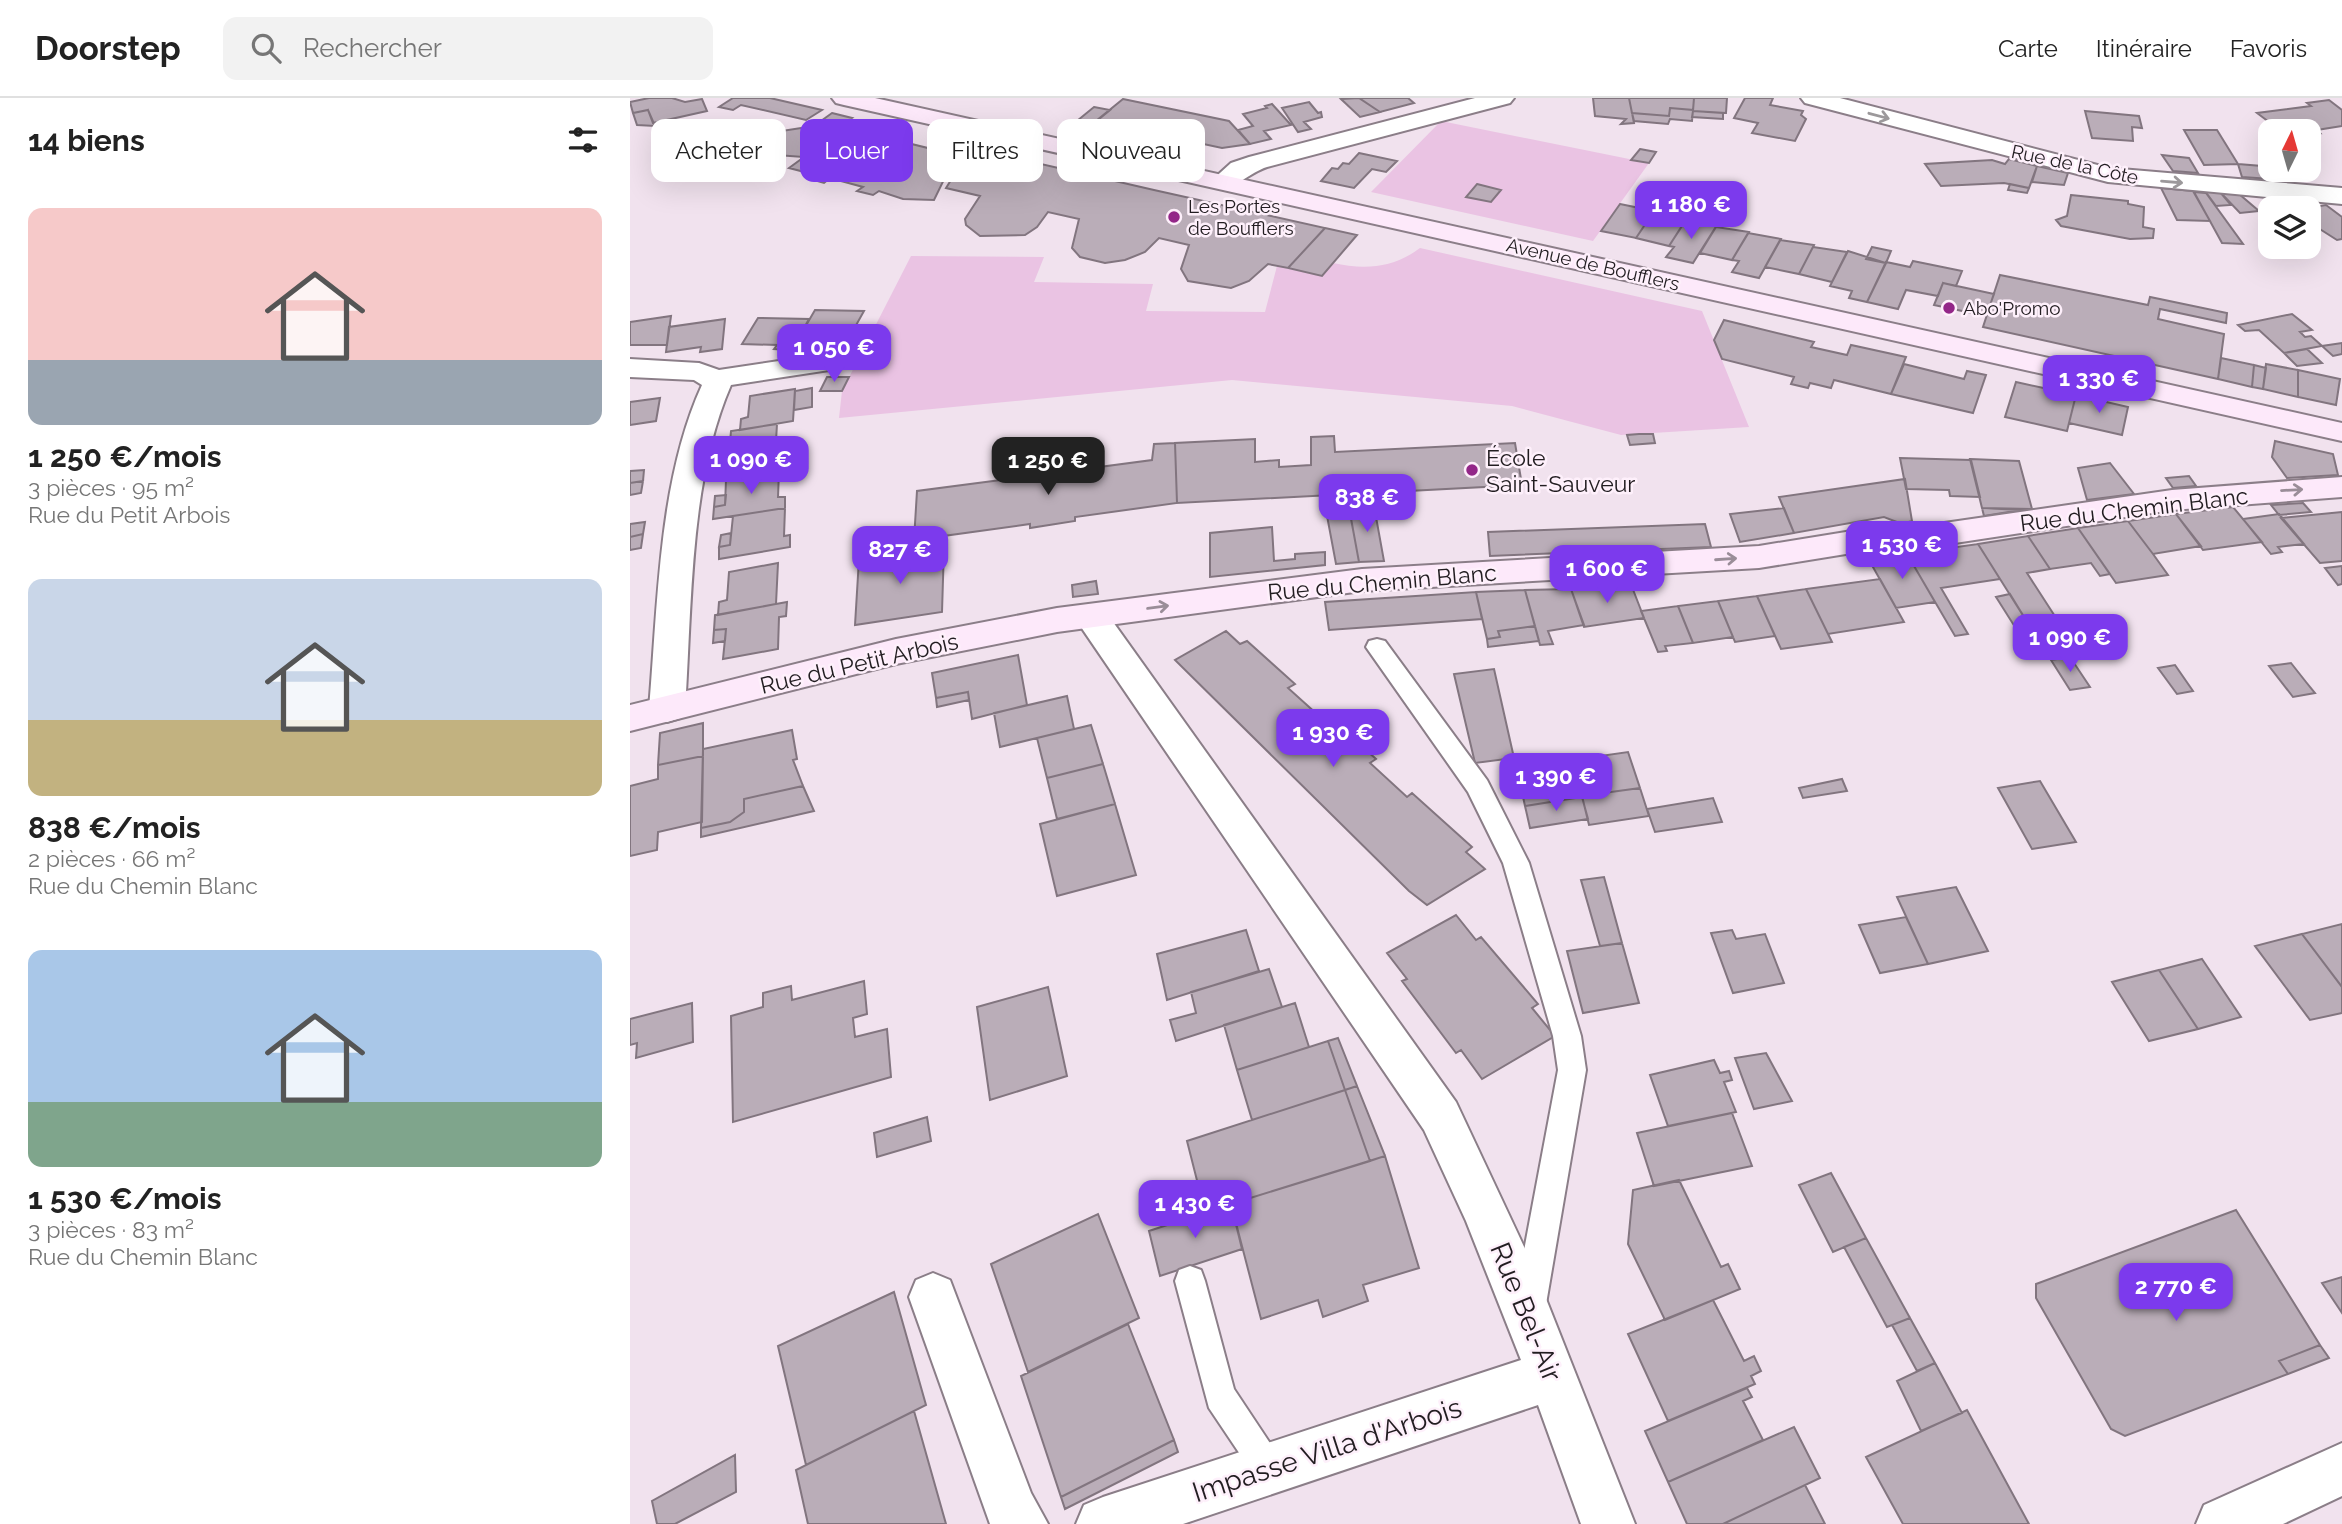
<!DOCTYPE html>
<html lang="fr">
<head>
<meta charset="utf-8">
<style>
  :root { --surface:#fff; --page:#f2f2f2; --text:#222; --muted:#767676; --line:#e0e0e0; --accent:#7c3aed }
  body { margin:0; font-family:Raleway,sans-serif; background:var(--page); color:var(--text); height:100vh; display:flex; flex-direction:column; font-size:26px; white-space:nowrap }
  * { box-sizing:border-box; margin:0 }
  p { font-size:23px; color:var(--muted) }
  .icon { flex:none; width:38px; height:38px; fill:none; stroke:currentColor; stroke-width:2; stroke-linecap:round; stroke-linejoin:round }
  .map { position:relative; flex:1; overflow:hidden }
  .side { display:flex; flex-direction:column; background:var(--surface); width:630px }
  .side>* { flex:none }
  .banner { position:absolute; left:21px; top:21px; width:665px; height:63px; display:flex; gap:14px }
  .needle { width:46px; rotate:5deg }
  .fabs { position:absolute; left:1628px; top:21px; display:grid; gap:14px }
  .fabs a { display:grid; place-items:center; width:63px; height:63px; border-radius:14px; background:var(--surface); box-shadow:0 7px 28px #0002; font-size:35px }
  .price { position:absolute; translate:-50% -60px; padding:0 16px; border-radius:14px; background:var(--accent); color:#fff; font-size:23px; line-height:46px; filter:drop-shadow(0 2px 4px #0008) }
  .price::after { content:''; position:absolute; left:50%; top:42px; width:21px; height:16px; margin-left:-10px; background:inherit; clip-path:polygon(0 0,100% 0,50% 100%) }
  .price.selected { background:#222; color:#fff }
  ul { padding:0; list-style:none }
  li { display:grid; align-content:center; gap:14px; height:371px; padding:0 28px }
  li span { display:grid; place-items:center; height:217px; border-radius:14px; color:#555 }
  li>.icon { margin-inline-start:auto }
  span .icon { width:126px; height:126px; fill:#fffc; stroke-width:1 }
  li b { font-size:30px }
  h2 { display:flex; justify-content:space-between; align-items:center; height:84px; padding:0 28px; font-size:30px }
  .chip { padding:0 24px; border-radius:14px; background:var(--surface); box-shadow:0 7px 28px #0002; font-size:24px; line-height:63px }
  .chip.selected { background:var(--accent); color:#fff }
  header { display:flex; align-items:center; gap:42px; box-sizing:border-box; height:98px; padding:0 35px; background:var(--surface); border-bottom:2px solid var(--line) }
  header strong { font-size:33px }
  nav { display:flex; gap:38px; margin-inline-start:auto; font-size:24px }
  .search { width:490px; height:63px; background:var(--page); display:flex; align-items:center; gap:18px; box-sizing:border-box; padding:0 24px; border-radius:14px; color:var(--muted); font-size:26px }
  main { display:flex; flex:1; min-height:0 }
  .map>svg:first-child { display:block }
  .green { fill:#eac3e3 }
  .building { fill:#baadb8; stroke:#82757f; stroke-width:2 }
  .lines { fill:none; stroke-linecap:round; stroke-linejoin:round }
  .lane-casing { stroke:#8b7e88; stroke-width:4 }
  .street-casing { stroke:#8b7e88; stroke-width:4 }
  .secondary-casing { stroke:#8b7e88; stroke-width:4 }
  .lane { fill:#fff; fill-rule:evenodd }
  .street { fill:#fff; fill-rule:evenodd }
  .secondary { fill:#fde9fa; fill-rule:evenodd }
  .oneway { stroke:#9c999b }
  .oneway2 { stroke:#9a8d98 }
  .poi-dot { fill:#932688; stroke:#fef0fb; stroke-width:2.5 }
  .labels { text-anchor:middle; dominant-baseline:central; stroke-width:5; stroke-linejoin:round; paint-order:stroke }
  .far-street-label { font-size:19px; fill:#221d21; stroke:#fef0fb }
  .far-poi-label { font-size:19px; fill:#221d21; stroke:#fef0fb; text-anchor:start }
  .poi-label { font-size:23px; fill:#221d21; stroke:#fef0fb; text-anchor:start }
  .street-label { font-size:23px; fill:#221d21; stroke:#fef0fb }
  .near-street-label { font-size:28px; fill:#221d21; stroke:#fef0fb }
</style>
</head>
<body>
<header>
<strong>Doorstep</strong>
<div class="search"><svg class="icon" aria-label="search" viewBox="0 0 24 24"><circle cx="10" cy="10" r="6"/><path d="M15 15l6 6"/></svg>Rechercher</div>
<nav><a>Carte</a><a>Itinéraire</a><a>Favoris</a></nav>
</header>
<main>
<section class="side">
<h2>14 biens<svg class="icon" aria-label="filters" viewBox="0 0 24 24"><path d="M4 7h16M4 17h16"/><circle cx="9" cy="7" r="2"/><circle cx="15" cy="17" r="2"/></svg></h2>
<ul>
<li><span style="background:linear-gradient(#f6c9c9 70%,#9aa5b1 0)"><svg class="icon" aria-label="home" viewBox="0 0 24 24"><path d="M3 11l9-7 9 7M6 9v11h12V9"/></svg></span><div><b>1 250 €/mois</b><p>3 pièces · 95 m²</p><p>Rue du Petit Arbois</p></div></li>
<li><span style="background:linear-gradient(#c9d6e8 65%,#c2b280 0)"><svg class="icon" aria-label="home" viewBox="0 0 24 24"><path d="M3 11l9-7 9 7M6 9v11h12V9"/></svg></span><div><b>838 €/mois</b><p>2 pièces · 66 m²</p><p>Rue du Chemin Blanc</p></div></li>
<li><span style="background:linear-gradient(#a9c7e8 70%,#7fa58c 0)"><svg class="icon" aria-label="home" viewBox="0 0 24 24"><path d="M3 11l9-7 9 7M6 9v11h12V9"/></svg></span><div><b>1 530 €/mois</b><p>3 pièces · 83 m²</p><p>Rue du Chemin Blanc</p></div></li>
</ul>
</section>
<div class="map">
<svg width="1712" height="1426" viewBox="0 0 1712 1426">
  <rect width="100%" height="100%" fill="#f1e2ee"/>
  <path class="green" d="M811,23L1019,65L963,143L741,94Z
    M790,150L1072,213L1119,329L991,337L882,308L602,282L209,320L212,293L281,158L414,159L404,184L523,186L516,213L635,214L647,168L691,178L703,165C735,172 764,170 790,150Z"/>
  <path class="building" d="M19,0H42L55,4L72,1L77,13L23,25L18,12L3,15L0,4Z
    M103,0H140L192,12L176,22L111,7L103,12L89,9Z
    M729,0H778L784,5L750,14Z
    M729,0L750,14L730,19L711,1Z
    M963,0H999L1004,25L991,26L996,21L965,18Z
    M999,0H1064L1063,12L1040,10L1039,18L1002,15Z
    M1064,0H1097L1096,15L1063,13Z
    M1115,0H1143L1140,7L1173,13L1171,17L1176,21L1165,43L1122,35L1128,25L1104,20Z
    M493,1L599,23L620,46L592,50L466,23Z
    M1699,2L1712,12V28L1687,32L1690,35L1651,33L1627,15L1681,8L1677,5Z
    M679,4L688,15L691,14L692,19L674,24L681,31L668,34L652,10Z
    M642,6L661,27L634,33L641,41L620,46L608,32L623,28L613,16L637,10L635,8Z
    M464,9L480,12L457,31L442,27Z
    M1040,10L1063,12L1062,23L1040,21L1038,26L1004,23L1002,15L1039,18Z
    M18,12L25,28L7,27L3,15Z
    M1063,13L1093,15V21L1062,19Z
    M1455,13L1509,18L1512,30L1502,29L1503,43L1462,40Z
    M202,15L222,20L209,28L326,57L304,102L273,101L249,93L243,97L227,93L233,89L200,80L194,85L180,81L186,77L159,70L174,59L133,56L134,49L147,43L145,34L184,28Z
    M1554,32H1587L1608,66L1574,67Z
    M341,50L524,92L695,130L658,170L638,166L619,183L601,190L558,183L551,171L559,147L529,140L515,154L495,162L475,165L450,159L442,150L449,121L418,114L407,129L395,137L350,138L336,127L335,121L350,98L316,90Z
    M1010,51L1026,54L1019,65L1001,62Z
    M729,55L767,63L756,74L742,71L724,90L691,83L702,70L708,71L713,65L719,66Z
    M1532,57L1559,60L1568,75L1543,73Z
    M1379,61L1407,68L1399,90L1374,85L1311,88L1295,66L1362,62L1375,66Z
    M1608,66L1632,68L1641,81L1612,79Z
    M1407,68L1438,75L1434,87L1402,84Z
    M847,86L871,92L861,104L836,99Z
    M1380,86L1399,90L1397,95L1378,92Z
    M1531,90L1563,93L1580,123L1547,122Z
    M1575,93L1590,94L1601,107L1586,108Z
    M1564,94L1576,95L1613,146L1592,145Z
    M1590,94L1609,96L1629,113L1610,115Z
    M1441,97L1498,103V106L1514,109L1513,129L1524,131L1523,140L1500,141L1431,128L1426,122L1437,118Z
    M990,106L1024,113L1006,140L971,133Z
    M1696,107L1712,119V141L1707,142L1685,128L1678,129V110Z
    M1023,115L1057,120L1039,148L1006,140Z
    M1056,122L1087,127L1063,165L1036,159L1044,149L1039,148Z
    M1086,129L1119,134L1102,162L1070,155Z
    M695,130L727,137L692,178L658,170Z
    M1118,135L1151,141L1129,180L1102,174L1109,163L1102,162Z
    M1150,142L1184,147L1169,176L1135,169Z
    M1183,149L1217,154L1202,184L1169,176Z
    M1242,149L1261,153L1256,165L1236,161Z
    M1218,153L1256,165L1237,204L1219,200L1222,193L1200,188Z
    M1283,163L1332,173L1326,188L1313,185L1308,198L1276,192L1268,211L1237,204L1256,164L1280,169Z
    M1370,177L1518,207L1520,199L1597,215L1596,225L1530,211L1528,221L1594,236L1588,281L1353,229Z
    M1313,185L1364,196L1356,218L1304,207Z
    M185,212L234,213L220,238L185,237L181,243H167Z
    M1662,216L1682,232L1670,234L1675,239L1681,238L1692,248L1654,255L1629,232L1615,233L1608,227Z
    M41,218L37,247H0V224Z
    M128,220L179,221L162,252L144,251L147,247L112,246Z
    M95,221L92,251L70,254L71,249L36,254L39,229Z
    M1094,222L1184,244L1181,249L1217,257L1221,247L1276,259L1261,296L1204,282L1201,290L1180,285L1178,290L1161,286L1164,279L1092,261L1084,242Z
    M1712,245V256L1703,258L1692,248Z
    M1677,251L1692,265L1667,268L1654,255Z
    M1591,260L1624,267L1622,289L1588,281Z
    M1274,266L1334,281L1337,273L1356,277L1343,315L1261,296Z
    M1636,266L1668,272V299L1633,291Z
    M1624,267L1636,270L1633,291L1622,289Z
    M1668,272L1710,281L1706,307L1668,299Z
    M197,279H219L212,293H190Z
    M1386,284L1446,297L1437,333L1375,319Z
    M182,290V309L164,312L165,293Z
    M165,291L163,323L110,332L111,321L118,319L120,298Z
    M1446,297L1498,309L1492,337L1439,325Z
    M30,300L26,323L0,327V304Z
    M147,326L145,360L93,368V357L99,356L101,333Z
    M1009,336H1023L1025,345L1000,347L997,337Z
    M704,338L705,354L885,345L892,387L547,405L545,345L625,341V364L649,362V369L681,367V339Z
    M1645,343L1703,356L1708,377L1657,380L1642,359Z
    M545,345L547,405L445,419V423L400,430V426L284,442L287,393L522,362L524,346Z
    M1270,360L1341,362L1350,399L1320,398L1319,392L1276,391Z
    M1340,361L1389,363L1402,411L1352,410Z
    M1480,365L1504,396L1457,402L1448,370Z
    M14,372L13,383L0,385V373Z
    M149,373L148,399H155V410L83,421L84,409L95,407L96,382Z
    M1559,378L1566,388L1543,390L1536,380Z
    M1275,381L1282,423L1272,426L1254,419L1164,435L1149,399Z
    M13,383L11,395L0,397V385Z
    M96,397L95,407L84,409L85,398Z
    M718,404L729,464L706,466L695,407Z
    M1673,405L1681,414L1649,417L1641,407Z
    M744,408L754,463L729,464L719,410Z
    M1603,409L1632,444L1573,452L1546,416Z
    M155,410L154,438L160,437V449L89,461V449L100,447L103,418Z
    M1154,410L1164,435L1110,444L1100,416Z
    M1352,410L1391,412L1354,418Z
    M1712,414V463L1690,465L1651,420Z
    M1546,416L1571,448L1523,456L1498,423Z
    M1649,416L1674,446L1648,449L1652,454L1641,456L1613,421Z
    M1498,423L1523,456L1538,477L1486,485L1448,430Z
    M15,424L13,436L0,439V426Z
    M1075,426L1081,449L860,458L858,434Z
    M642,429L644,463L665,461V456L695,454V467L580,479V435Z
    M1448,430L1480,476L1470,478L1461,465L1420,471L1398,438Z
    M101,435L100,447L89,449L91,437Z
    M13,436L11,450L0,452V439Z
    M1398,438L1420,471L1397,475L1428,523L1399,527L1348,446Z
    M1348,446L1370,481L1311,490L1338,536L1325,538L1277,456Z
    M314,449L312,514L225,527L229,461Z
    M1277,456L1305,504L1266,510L1239,462Z
    M148,465L146,506L88,517L89,504L97,502L99,474Z
    M1712,468V486L1708,487L1695,470Z
    M1250,481L1274,524L1198,536L1176,491Z
    M466,483L468,496L443,499L442,487Z
    M1002,489L1014,520L954,529L941,491Z
    M941,491L954,527L918,533L923,546L910,547L895,492Z
    M1176,491L1202,544L1151,551L1127,498Z
    M895,492L905,528L868,533L870,539L857,541L846,494Z
    M846,494L852,521L699,532L695,504Z
    M1380,496L1399,527L1385,529L1366,499Z
    M1127,498L1145,538L1105,544L1088,503Z
    M1088,503L1103,539L1063,545L1048,508Z
    M157,504L156,518L149,519L148,551L93,561L96,531L84,532L85,517Z
    M1048,508L1063,545L1035,548L1037,553L1028,554L1011,513Z
    M905,528L909,543L858,549L857,541L870,539L868,533Z
    M96,531L95,543L83,545L84,532Z
    M596,533L610,546L617,543L665,586L658,590L688,617L694,614L746,661L740,665L777,699L782,695L842,749L836,754L855,771L797,807L779,793L545,562Z
    M388,557L397,607L342,621L338,594L306,600L302,575Z
    M1440,559L1460,589L1440,592L1421,562Z
    M1661,565L1676,584L1685,595L1663,599L1639,568Z
    M1545,567L1563,593L1547,596L1528,570Z
    M864,571L884,660L845,665L824,576Z
    M338,594L339,602L307,609L306,600Z
    M437,598L444,631L370,649L364,615Z
    M73,625V658L28,667L30,635Z
    M461,627L473,666L417,680L407,640Z
    M162,632L167,661L163,662L173,688L114,701V714L100,724L71,730L73,651Z
    M998,654L1010,690L952,698L942,662Z
    M73,658L72,724L28,734L27,752L0,758V688L28,681V667Z
    M473,666L485,706L427,721L417,680Z
    M944,673L952,699L895,708L889,680Z
    M1212,681L1217,693L1173,700L1169,690Z
    M1410,683L1446,744L1402,751L1368,690Z
    M173,688L184,713L71,739V730L100,724L114,714V701Z
    M1010,690L1019,718L959,727L952,698Z
    M952,699L958,721L900,730L895,708Z
    M1083,700L1092,724L1025,734L1017,711Z
    M485,706L506,777L427,798L410,726Z
    M974,779L992,845L970,848L951,782Z
    M1326,789L1358,853L1298,866L1267,799Z
    M826,817L846,842L851,839L908,906L902,910L925,938L852,981L831,952L826,955L772,883L777,881L757,855Z
    M1276,819L1298,866L1250,875L1229,827Z
    M1712,826V889L1672,836Z
    M616,832L629,873L537,902L527,856Z
    M1102,832L1106,841L1135,836L1154,885L1103,895L1081,835Z
    M1672,836L1712,889V915L1680,922L1625,848Z
    M992,845L1009,905L953,915L937,853Z
    M1572,861L1611,919L1568,931L1529,872Z
    M639,871L652,909L546,943L540,922L566,915L561,894Z
    M1529,872L1568,931L1519,943L1482,884Z
    M234,883L237,916L223,920L225,939L257,931L261,979L103,1024L101,918L133,909V895L161,888L162,902Z
    M418,889L437,978L360,1002L347,909Z
    M62,905L63,944L6,960L7,945L0,947V921Z
    M665,905L679,949L607,972L594,927Z
    M708,940L727,988L715,992L698,943Z
    M698,943L715,992L622,1022L607,972Z
    M1136,955L1162,1003L1124,1011L1105,960Z
    M1084,962L1090,975L1099,973L1102,982L1094,984L1106,1014L1038,1028L1020,977Z
    M727,988L755,1058L740,1063L715,992Z
    M715,992L740,1063L575,1114L557,1043Z
    M1102,1015L1122,1068L1024,1088L1007,1035Z
    M297,1019L301,1043L247,1059L244,1035Z
    M755,1058L789,1170L733,1187L738,1203L693,1219L688,1202L631,1221L601,1106Z
    M1201,1075L1236,1140L1203,1154L1169,1087Z
    M1049,1082L1091,1169L1098,1166L1110,1191L1035,1222L998,1146L1003,1092Z
    M601,1106L612,1151L530,1178L519,1133Z
    M1606,1112L1690,1247L1649,1263L1658,1276L1495,1338L1481,1331L1406,1200V1186Z
    M468,1116L509,1220L398,1274L361,1166Z
    M1236,1140L1280,1220L1257,1229L1214,1149Z
    M1712,1179V1215L1692,1185Z
    M264,1194L296,1307L176,1367L148,1248Z
    M1083,1202L1114,1263L1124,1258L1131,1273L1121,1278L1125,1286L1038,1323L998,1236Z
    M1280,1220L1305,1265L1287,1273L1262,1227Z
    M498,1226L544,1342L431,1399L391,1278Z
    M1690,1247L1699,1260L1658,1276L1649,1263Z
    M1305,1265L1332,1315L1291,1333L1267,1283Z
    M1117,1290L1122,1299L1113,1303L1133,1342L1038,1384L1015,1333Z
    M1337,1312L1399,1426H1273L1236,1359Z
    M284,1313L316,1426H178L166,1372Z
    M1164,1329L1190,1380L1093,1426H1057L1038,1384Z
    M544,1342L548,1354L435,1411L431,1399Z
    M105,1357L106,1394L45,1426H27L22,1403Z
    M1175,1387L1195,1426H1093Z"/>
  <g class="lines">
    <g class="lane-casing">
      <path id="lane" d="M747,541L755,543L857,682L899,765L951,938L956,972L916,1206L911,1217L900,1221L889,1217L884,1206L928,972L923,938L873,765L838,694L736,549L739,543Z
        M560,1168L571,1172L575,1183L604,1291L657,1371L652,1383L640,1388L628,1383L579,1310L545,1183L549,1172Z"/>
    </g>
    <g class="street-casing">
      <path id="street" d="M845,0H884L880,5L637,69C618,75 603,94 584,89L580,84L601,65L619,59Z
        M1171,0H1210L1479,70L1712,90V106L1478,84L1175,5Z
        M229,251L239,254L243,260L239,266L101,287C59,383 62,507 55,611L50,620L37,624L24,620L19,611C28,507 28,383 72,287L64,282L0,279V261L69,265L89,272Z
        M461,506L473,510L826,1004L903,1168L1005,1426H951L908,1307L553,1426H446L454,1407L473,1399L891,1262L836,1123L794,1032L449,526L444,518L449,510Z
        M303,1175L320,1182L401,1395L418,1426H360L279,1199L286,1182Z
        M1712,1345V1398L1653,1426H1566L1574,1407Z"/>
    </g>
    <g class="secondary-casing">
      <path id="secondary" d="M202,0H245L1712,325V343L214,7L206,5Z
        M1712,379V399L1542,412L1259,455H1222L1129,470L732,493L427,534L266,566L0,633V607L266,541L427,510L732,471L1129,448L1222,433H1259L1542,392Z"/>
    </g>
    <use href="#lane" class="lane"/>
    <use href="#street" class="street"/>
    <use href="#secondary" class="secondary"/>
  </g>
  <defs><path id="oneway-shaft" d="M-6 0H5M1.5-3L5.5 0L1.5 3" fill="none" stroke-width="1.6" stroke-linecap="round" stroke-linejoin="round" transform="scale(1.75)"/></defs>
  <g class="oneway">
    <use href="#oneway-shaft" transform="translate(1249 18) rotate(15)"/>
    <use href="#oneway-shaft" transform="translate(1542 84) rotate(5)"/>
  </g>
  <g class="oneway2">
    <use href="#oneway-shaft" transform="translate(1662 392) rotate(-3)"/>
    <use href="#oneway-shaft" transform="translate(1096 461) rotate(-4)"/>
    <use href="#oneway-shaft" transform="translate(528 509) rotate(-8)"/>
  </g>
  <g class="poi-dot">
    <circle cx="544" cy="119" r="7"/>
    <circle cx="1319" cy="210" r="7"/>
    <circle cx="842" cy="372" r="7"/>
  </g>
  <g class="labels">
    <g class="far-street-label">
      <text transform="translate(1445 66) rotate(12)">Rue de la Côte</text>
      <text transform="translate(963 166) rotate(13)">Avenue de Boufflers</text>
    </g>
    <g class="far-poi-label">
      <text x="558" y="108">Les Portes<tspan x="558" dy="22">de Boufflers</tspan></text>
      <text x="1333" y="210">Abo'Promo</text>
    </g>
    <g class="poi-label">
      <text x="856" y="359">École<tspan x="856" dy="26">Saint-Sauveur</tspan></text>
    </g>
    <g class="street-label">
      <text transform="translate(1504 411) rotate(-7)">Rue du Chemin Blanc</text>
      <text transform="translate(752 484) rotate(-5)">Rue du Chemin Blanc</text>
      <text transform="translate(229 565) rotate(-13)">Rue du Petit Arbois</text>
    </g>
    <g class="near-street-label">
      <text transform="translate(896 1214) rotate(68)">Rue Bel-Air</text>
      <text transform="translate(697 1352) rotate(-18)">Impasse Villa d'Arbois</text>
    </g>
  </g>
</svg>
<div class="fabs">
<a><svg class="needle" viewBox="-14 -14 28 28"><path d="M0-13l5 13h-10z" fill="#e53935"/><path d="M0 13l5-13h-10z" fill="#767676"/></svg></a>
<a><svg class="icon" aria-label="layers" viewBox="0 0 24 24"><path d="M12 4l9 5-9 5-9-5zM3 14l9 5 9-5"/></svg></a>
</div>
<b class="price" style="left:1061px;top:143px">1 180 €</b>
<b class="price" style="left:204px;top:286px">1 050 €</b>
<b class="price" style="left:1469px;top:317px">1 330 €</b>
<b class="price" style="left:121px;top:398px">1 090 €</b>
<b class="price selected" style="left:418px;top:399px">1 250 €</b>
<b class="price" style="left:737px;top:436px">838 €</b>
<b class="price" style="left:1272px;top:483px">1 530 €</b>
<b class="price" style="left:270px;top:488px">827 €</b>
<b class="price" style="left:977px;top:507px">1 600 €</b>
<b class="price" style="left:1440px;top:576px">1 090 €</b>
<b class="price" style="left:703px;top:671px">1 930 €</b>
<b class="price" style="left:926px;top:715px">1 390 €</b>
<b class="price" style="left:565px;top:1142px">1 430 €</b>
<b class="price" style="left:1546px;top:1225px">2 770 €</b>
<div class="banner">
<a class="chip">Acheter</a>
<a class="chip selected">Louer</a>
<a class="chip">Filtres</a>
<a class="chip">Nouveau</a>
</div>
</div>
</main>
</body>
</html>
